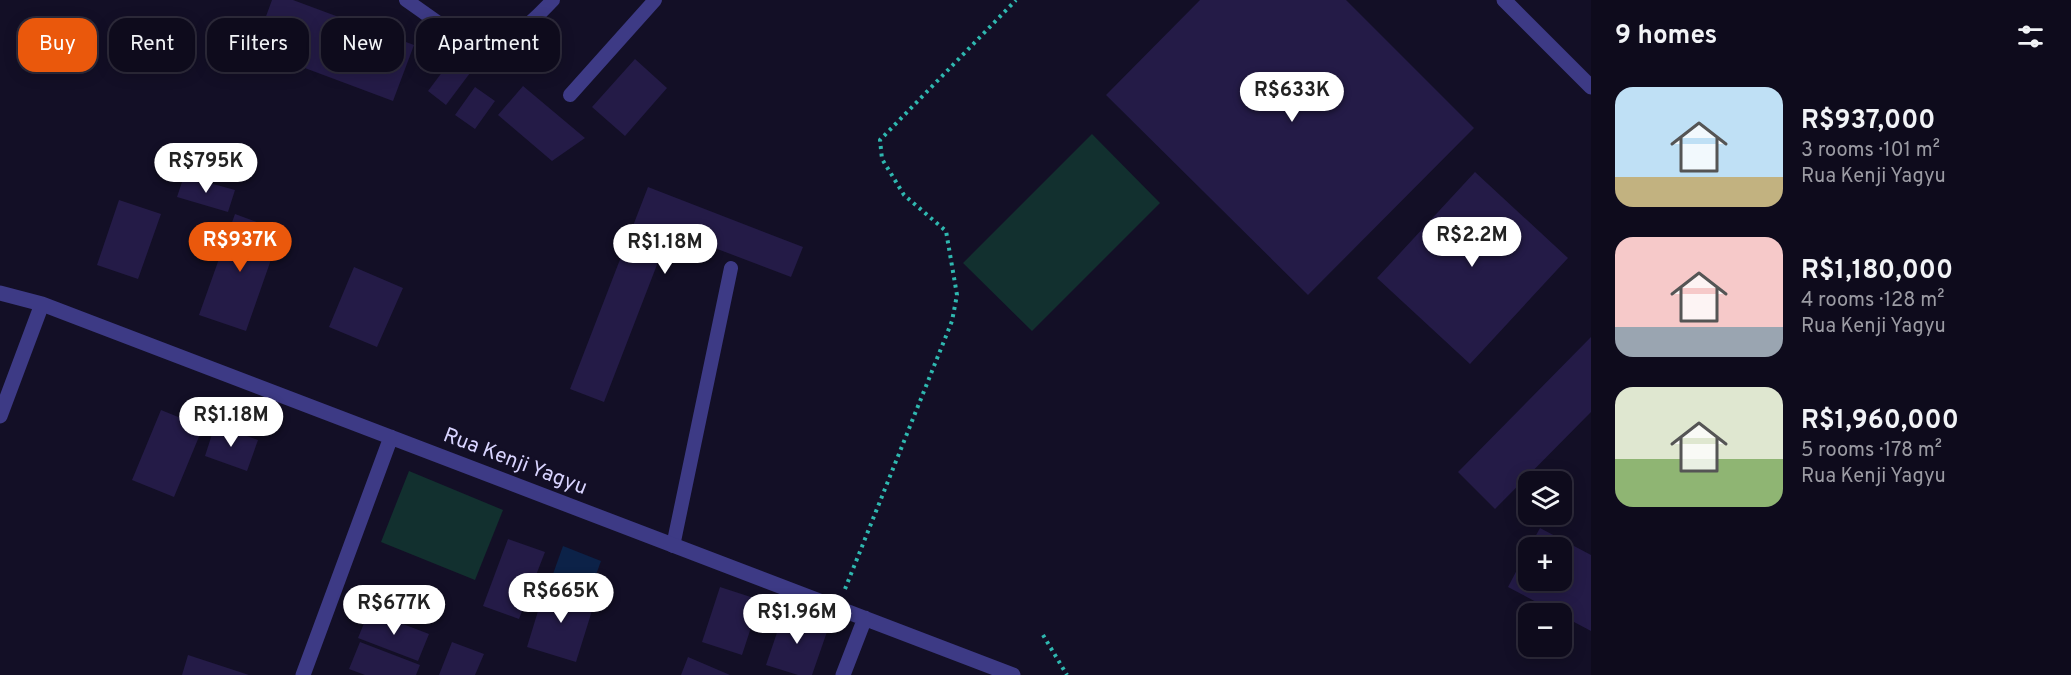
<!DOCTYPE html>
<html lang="en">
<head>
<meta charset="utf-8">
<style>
  :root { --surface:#0e0b1c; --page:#1c1929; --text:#f1f3f6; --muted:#9b9ba3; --line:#2e2b3b; --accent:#ea580c }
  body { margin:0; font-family:Overpass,sans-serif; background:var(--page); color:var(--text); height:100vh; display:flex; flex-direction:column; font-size:22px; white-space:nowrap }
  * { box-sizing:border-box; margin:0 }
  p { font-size:20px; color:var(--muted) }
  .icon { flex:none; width:33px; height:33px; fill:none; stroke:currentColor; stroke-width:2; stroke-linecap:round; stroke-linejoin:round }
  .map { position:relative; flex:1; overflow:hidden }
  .panel { display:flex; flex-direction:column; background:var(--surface); width:480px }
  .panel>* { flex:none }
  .hud { position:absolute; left:18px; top:18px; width:570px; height:54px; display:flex; gap:12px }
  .buttons { position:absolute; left:1518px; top:471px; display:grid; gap:12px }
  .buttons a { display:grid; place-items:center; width:54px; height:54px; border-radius:12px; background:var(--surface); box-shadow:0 3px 15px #0003,0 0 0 2px var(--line); font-size:30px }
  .price { position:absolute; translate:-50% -51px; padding:0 14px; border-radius:21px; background:#fff; color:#222; font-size:20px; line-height:39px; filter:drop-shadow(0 2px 3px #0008) }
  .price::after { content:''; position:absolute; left:50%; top:36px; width:18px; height:14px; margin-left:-9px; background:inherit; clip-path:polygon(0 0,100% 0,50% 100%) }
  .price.active { background:var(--accent); color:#fff }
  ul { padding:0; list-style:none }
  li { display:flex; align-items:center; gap:18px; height:150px; padding:0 24px }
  li span { display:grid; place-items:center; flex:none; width:168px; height:120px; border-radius:18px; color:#555 }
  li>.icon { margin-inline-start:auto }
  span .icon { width:72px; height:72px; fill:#fffc; stroke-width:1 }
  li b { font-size:26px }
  h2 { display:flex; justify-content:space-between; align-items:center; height:72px; padding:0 24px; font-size:26px }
  .chip { padding:0 21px; border-radius:18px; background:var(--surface); box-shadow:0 3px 15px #0003,0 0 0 2px var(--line); font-size:21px; line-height:54px }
  .chip.active { background:var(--accent); color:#fff }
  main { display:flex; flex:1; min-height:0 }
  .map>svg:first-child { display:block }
  .green { fill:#12302f }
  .water { fill:#0c2248 }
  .building { fill:#241b47 }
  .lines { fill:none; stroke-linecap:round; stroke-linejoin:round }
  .path { stroke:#2fb8b0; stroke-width:4; stroke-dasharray:3 4.5; stroke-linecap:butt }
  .lane { stroke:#3d3a85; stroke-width:14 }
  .street { stroke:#3d3a85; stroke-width:15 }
  .labels { text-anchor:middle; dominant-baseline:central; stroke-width:4.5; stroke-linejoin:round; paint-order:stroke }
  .street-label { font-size:21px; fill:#d9d4ff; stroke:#130f26 }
</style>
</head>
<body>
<main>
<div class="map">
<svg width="1591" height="675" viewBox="0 0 1591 675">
  <rect width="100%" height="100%" fill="#130f26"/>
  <path class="green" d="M1092,134L1160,203L1032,331L963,263Z
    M409,471L503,510L475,580L381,542Z"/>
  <path class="water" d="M563,546L601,561L591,588L553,574Z"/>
  <path class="building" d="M272,0H293L414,45L393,101L254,49Z
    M1200,0H1346L1474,128L1308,295L1106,95Z
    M452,59L470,73L446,105L428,91Z
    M635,59L667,88L625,136L592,107Z
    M523,86L585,138L552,161L498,115Z
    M475,87L495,101L475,129L455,115Z
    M1475,172L1568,258L1470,364L1377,278Z
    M184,176L235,190L228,212L177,197Z
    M648,187L803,247L791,277L670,231L604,402L570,389Z
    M119,200L161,214L138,279L97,265Z
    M235,214L281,231L246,331L199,315Z
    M354,267L403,288L377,347L329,327Z
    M1591,337V412L1495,509L1458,472Z
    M161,410L203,427L174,497L132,480Z
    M215,425L258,440L247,471L205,456Z
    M1540,528L1591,555V631L1508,587L1528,549V580H1562V548H1529Z
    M508,539L545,552L519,619L483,606Z
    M546,585L595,601L576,662L527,647Z
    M720,587L760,600L742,655L702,642Z
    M369,611L429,634L418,661L358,638Z
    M784,612L829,626L812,675H798L766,665Z
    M360,642L420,665L416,675H365L349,669Z
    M452,642L484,654L475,675H439Z
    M188,655L249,675H182Z
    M688,657L730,675H681Z"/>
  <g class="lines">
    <path class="path" d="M845,589L952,321L957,295L946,231L904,195L882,159L880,140L1016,0
      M1043,635L1067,675"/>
    <path class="lane" d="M406,0C477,49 486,71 553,0
      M570,95L655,0
      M673,546L731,268"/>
    <path class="street" d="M1504,0L1591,87
      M0,293L42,304L1013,675
      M0,416L42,304
      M303,675L391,437
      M843,675L865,618"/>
  </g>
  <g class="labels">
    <g class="street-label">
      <text transform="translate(515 462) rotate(21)">Rua Kenji Yagyu</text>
    </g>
  </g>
</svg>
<div class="buttons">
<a><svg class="icon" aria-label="layers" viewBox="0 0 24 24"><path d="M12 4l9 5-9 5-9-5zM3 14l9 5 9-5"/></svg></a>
<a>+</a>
<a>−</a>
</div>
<b class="price" style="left:1292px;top:123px">R$633K</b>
<b class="price" style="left:206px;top:194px">R$795K</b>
<b class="price" style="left:1472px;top:268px">R$2.2M</b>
<b class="price active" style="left:240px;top:273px">R$937K</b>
<b class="price" style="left:665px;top:275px">R$1.18M</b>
<b class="price" style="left:231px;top:448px">R$1.18M</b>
<b class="price" style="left:561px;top:624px">R$665K</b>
<b class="price" style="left:394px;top:636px">R$677K</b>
<b class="price" style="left:797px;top:645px">R$1.96M</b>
<div class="hud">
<a class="chip active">Buy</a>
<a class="chip">Rent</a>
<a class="chip">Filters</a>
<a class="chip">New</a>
<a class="chip">Apartment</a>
</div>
</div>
<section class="panel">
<h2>9 homes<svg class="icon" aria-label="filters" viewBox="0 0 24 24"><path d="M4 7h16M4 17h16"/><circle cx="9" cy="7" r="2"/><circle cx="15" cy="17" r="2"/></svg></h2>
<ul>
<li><span style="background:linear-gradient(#bfe0f5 75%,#c2b280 0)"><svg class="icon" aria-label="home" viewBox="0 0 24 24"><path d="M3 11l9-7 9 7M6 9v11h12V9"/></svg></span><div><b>R$937,000</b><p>3 rooms · 101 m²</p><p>Rua Kenji Yagyu</p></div></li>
<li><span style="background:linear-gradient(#f6c9c9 75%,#9aa5b1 0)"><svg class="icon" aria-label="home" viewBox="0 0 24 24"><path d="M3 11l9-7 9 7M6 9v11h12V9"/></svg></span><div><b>R$1,180,000</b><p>4 rooms · 128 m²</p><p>Rua Kenji Yagyu</p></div></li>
<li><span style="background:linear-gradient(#dfe7d0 60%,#8fb573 0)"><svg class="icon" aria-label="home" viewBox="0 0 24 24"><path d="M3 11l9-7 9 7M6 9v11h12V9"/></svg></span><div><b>R$1,960,000</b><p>5 rooms · 178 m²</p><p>Rua Kenji Yagyu</p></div></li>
</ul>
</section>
</main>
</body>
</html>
